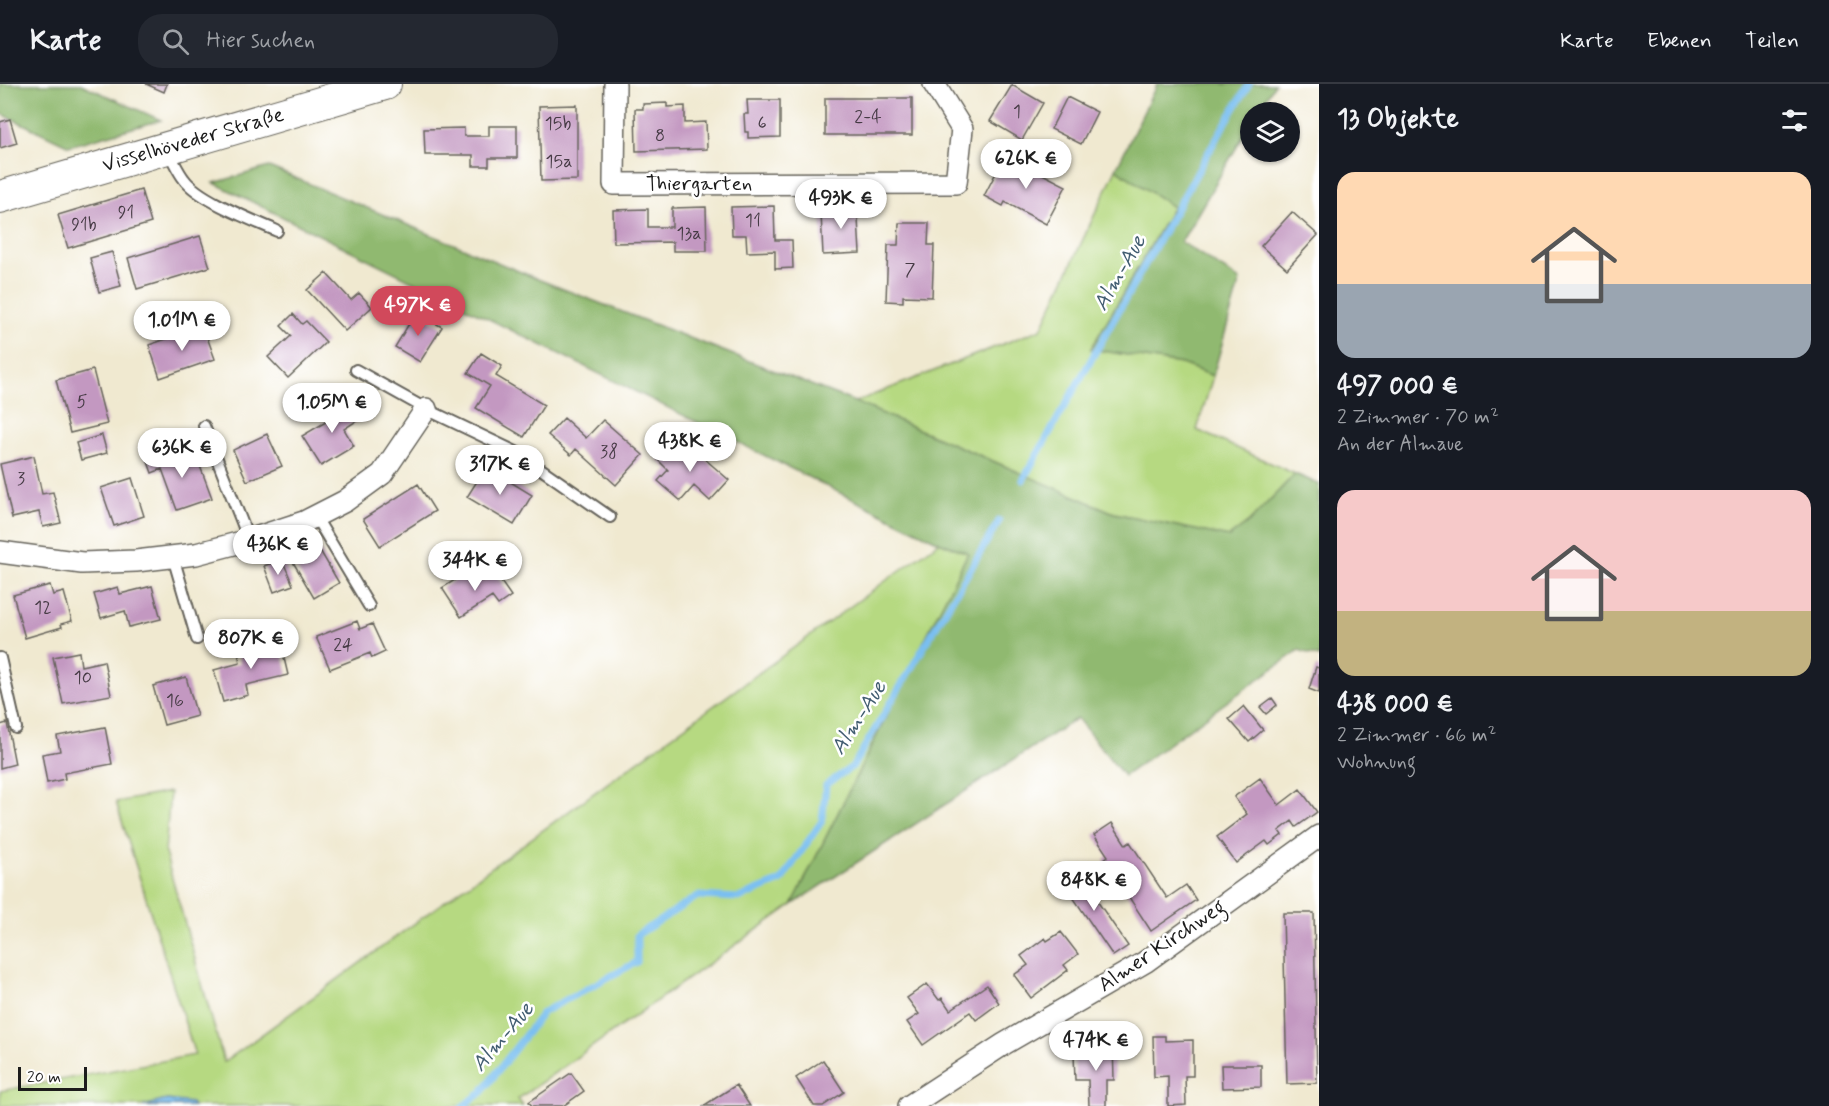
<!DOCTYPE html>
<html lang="de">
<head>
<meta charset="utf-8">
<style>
  :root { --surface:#171b24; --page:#242831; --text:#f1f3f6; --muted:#9ea1a6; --line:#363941; --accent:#d1495b }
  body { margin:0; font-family:Mynerve,sans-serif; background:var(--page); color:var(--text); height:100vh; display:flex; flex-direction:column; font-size:22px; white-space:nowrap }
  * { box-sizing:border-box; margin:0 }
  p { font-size:20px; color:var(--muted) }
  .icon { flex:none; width:33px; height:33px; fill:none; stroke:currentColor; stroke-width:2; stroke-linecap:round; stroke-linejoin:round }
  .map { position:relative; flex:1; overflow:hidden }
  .drawer { display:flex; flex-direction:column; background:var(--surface); width:510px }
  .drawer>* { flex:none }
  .fabs { position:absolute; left:1240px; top:18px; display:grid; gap:12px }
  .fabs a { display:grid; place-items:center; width:60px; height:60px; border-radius:50%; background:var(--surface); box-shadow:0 2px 4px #0004; font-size:30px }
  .scale { position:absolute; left:18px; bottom:15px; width:69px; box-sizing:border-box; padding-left:6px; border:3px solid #1c1c1c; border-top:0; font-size:16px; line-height:21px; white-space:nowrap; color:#1c1c1c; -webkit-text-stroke:4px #fff; paint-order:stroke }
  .price { position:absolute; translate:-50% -51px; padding:0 14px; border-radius:21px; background:#fff; color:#222; font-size:20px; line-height:39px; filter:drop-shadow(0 2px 3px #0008) }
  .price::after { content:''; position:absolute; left:50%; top:36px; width:18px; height:14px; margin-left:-9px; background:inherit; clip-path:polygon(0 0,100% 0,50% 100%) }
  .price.current { background:var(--accent); color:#fff }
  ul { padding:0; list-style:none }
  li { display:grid; align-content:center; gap:12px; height:318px; padding:0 18px }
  li span { display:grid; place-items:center; height:186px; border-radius:18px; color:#555 }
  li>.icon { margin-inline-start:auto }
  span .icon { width:108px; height:108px; fill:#fffc; stroke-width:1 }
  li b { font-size:26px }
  h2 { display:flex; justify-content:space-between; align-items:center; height:72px; padding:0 18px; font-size:26px }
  header { display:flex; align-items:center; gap:36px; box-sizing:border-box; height:84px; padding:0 30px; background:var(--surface); border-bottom:2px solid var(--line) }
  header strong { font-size:28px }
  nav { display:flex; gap:33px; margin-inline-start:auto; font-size:21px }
  .search { width:420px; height:54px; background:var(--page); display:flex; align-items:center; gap:15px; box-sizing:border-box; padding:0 21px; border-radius:24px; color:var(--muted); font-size:22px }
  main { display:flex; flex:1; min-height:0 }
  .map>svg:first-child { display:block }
  .green { fill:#b6d981; stroke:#697a4e; stroke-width:1.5 }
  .forest { fill:#90b96f; stroke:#566a46; stroke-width:1.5 }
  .water { fill:#7abff1; stroke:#4b6e86; stroke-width:1.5 }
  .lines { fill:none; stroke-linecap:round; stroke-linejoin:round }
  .stream { stroke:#7abff1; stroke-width:7 }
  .building { fill:#c398c1 }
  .lane-casing { stroke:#66645b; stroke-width:14 }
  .street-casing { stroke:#66645b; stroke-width:24 }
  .secondary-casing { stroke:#66645b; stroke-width:34 }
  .lane { stroke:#fff; stroke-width:10 }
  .street { stroke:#fff; stroke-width:21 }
  .secondary { stroke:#fff; stroke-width:32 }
  .labels { text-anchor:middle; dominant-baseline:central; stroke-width:5; stroke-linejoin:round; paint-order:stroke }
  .number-label { font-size:18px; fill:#463b45 }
  .street-label { font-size:21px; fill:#1c1c1c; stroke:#fff }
  .water-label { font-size:22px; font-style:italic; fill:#425d71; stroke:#fff }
</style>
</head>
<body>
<header>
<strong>Karte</strong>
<div class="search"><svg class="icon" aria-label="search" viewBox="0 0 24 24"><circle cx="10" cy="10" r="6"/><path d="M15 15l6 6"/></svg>Hier suchen</div>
<nav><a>Karte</a><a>Ebenen</a><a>Teilen</a></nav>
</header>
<main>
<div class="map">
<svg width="1319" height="1022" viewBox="0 0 1319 1022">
  <rect width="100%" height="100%" fill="#fff"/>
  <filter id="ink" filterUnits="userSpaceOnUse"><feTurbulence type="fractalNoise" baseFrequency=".0167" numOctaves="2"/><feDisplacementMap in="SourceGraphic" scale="12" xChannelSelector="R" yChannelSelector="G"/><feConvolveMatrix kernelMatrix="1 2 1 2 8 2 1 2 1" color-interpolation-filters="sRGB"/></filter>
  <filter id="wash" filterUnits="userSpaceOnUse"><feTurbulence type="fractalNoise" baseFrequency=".008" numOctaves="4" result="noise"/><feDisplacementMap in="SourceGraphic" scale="24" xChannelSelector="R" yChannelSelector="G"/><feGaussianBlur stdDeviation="1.35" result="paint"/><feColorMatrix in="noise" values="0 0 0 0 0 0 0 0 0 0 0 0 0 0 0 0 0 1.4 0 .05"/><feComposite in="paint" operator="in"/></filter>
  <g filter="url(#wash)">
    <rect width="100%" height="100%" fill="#f0e9d0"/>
    <path class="green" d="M1116,85L1173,123L1091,265L1182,280L1213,292L1197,346L1295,390L1249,438L1229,453L1114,429L855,318L1041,245Z
      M939,458L968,469L792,821L518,1015L523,1022H0V1007L195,971L116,718L170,708L165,769L224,978Z"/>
    <path class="forest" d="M0,0H81L161,36L69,62L0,29Z
      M1157,0H1275L1257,28H1251V39L1181,158L1240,196L1213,292L1182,280L1091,265L1173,123L1116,85Z
      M269,83L540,196L855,318L1114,429L1229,453L1249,438L1295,390L1319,400V573L1299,566L1124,692L1077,634L792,821L968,469L939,458L214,99Z"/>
    <path class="water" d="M167,1016L191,1019L193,1022H143Z"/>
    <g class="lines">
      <path class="stream" d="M1023,396L1216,55L1249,0
        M463,1022L481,1009L543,928L637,878V851L698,812L739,814L781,797L822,737L826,701L853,682L999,437"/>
    </g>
    <g id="blocks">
      <path class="building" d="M146,0H167L164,8Z
        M1012,1L1043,19L1022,56L990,37Z
        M1067,13L1097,28L1081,60L1051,45Z
        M825,14H912V51H825Z
        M747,16H780V53L748,54V48H745L744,30H748Z
        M667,19V23L685,22V39L706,38L707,65L636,67L635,25H643V20Z
        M577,21V96L541,97L539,22Z
        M10,35L17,59L0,64V38Z
        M489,42H517V74H489V82H473V71H425L424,45L464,44V52H489Z
        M1011,74L1066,102L1046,140L1005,118L1003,122L984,112L999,83L1005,86Z
        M141,106L151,139L68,164L58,131Z
        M857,118L860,169L823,171L821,129H836V119Z
        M774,122L775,156H792L793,184L775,185V167L747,168L746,151H732L731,123Z
        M706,123L707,167H673V158L614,159L613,126L648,125V143H672V124Z
        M1292,128L1318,151L1287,185L1261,162Z
        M899,139H929L928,161H934L932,213L903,212V218L886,217L888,161H898Z
        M200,152L210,183L137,205L128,174Z
        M112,168L121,202L99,208L90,174Z
        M326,189L351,216L359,209L372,223L345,247L307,206Z
        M416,228L442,243L420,278L395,263Z
        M293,230L302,240L306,237L326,258L288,294L268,273L291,252L281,242Z
        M203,242L215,275L160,294L149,261Z
        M481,269L502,282L496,292L544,321L524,353L476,324L490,302L468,289Z
        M93,286L107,340L70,349L56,296Z
        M345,313L358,336L344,345L354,362L321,382L302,352L336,332L330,321Z
        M564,334L586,354L603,336L643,371L616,401L576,365L571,371L548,351Z
        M267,350L282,382L247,397L233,366Z
        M102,351L107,369L81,376L76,359Z
        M675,358L685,368L690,362L729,396L710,417L694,402L681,417L658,397L668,386L658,376Z
        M174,366L179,380L197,374L212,414L177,426L162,385L152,389L147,375Z
        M34,372L42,410L53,408L61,439L43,443L39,428L12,434L0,380Z
        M486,383L532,411L514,441L467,413Z
        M132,394L144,432L114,442L101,404Z
        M418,400L435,427L380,462L363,435Z
        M318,463L339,499L314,514L293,478Z
        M282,475L293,501L274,508L264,482Z
        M474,484L482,497L495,489L511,512L498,521L492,513L461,533L442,504Z
        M50,501L53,511L64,508L72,537L61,540L62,543L25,554L13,511Z
        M152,502L161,535L129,543L125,527L101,534L94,510L118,503L120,510Z
        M357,537L360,545L372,540L385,568L372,574L370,569L330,585L316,553Z
        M280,557L288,591L246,601L248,611L223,618L214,586L240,579L238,568Z
        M79,568L81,582L104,577L111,611L63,620L53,573Z
        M1316,583L1319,584V609L1309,605Z
        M186,593L197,632L164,641L153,602Z
        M1272,614L1277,621L1266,630L1260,623Z
        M1244,622L1263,646L1249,658L1229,635Z
        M7,639L15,680L0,684V641Z
        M105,643L112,680L64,689L65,695L47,699L42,670L60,667L57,652Z
        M1260,694L1279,721L1300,705L1317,728L1296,743L1292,737L1279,747L1282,751L1269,761L1266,757L1236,779L1217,753L1247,730L1234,713Z
        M1112,739L1126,761L1130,758L1167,814L1186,801L1196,816L1151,847L1104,775L1108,772L1094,751Z
        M1074,783L1128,862L1113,872L1060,794Z
        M1283,829H1314L1317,999L1287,1000Z
        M1061,848L1078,870L1064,881L1068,886L1031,914L1014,891L1028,881L1021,872L1045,854L1047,857Z
        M927,900L939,916L942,914L950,926L987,901L999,919L976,936L970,928L923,961L907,938L919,930L907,914Z
        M1153,952H1165V957L1193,956V992H1185L1186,1021L1168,1022V992L1154,993Z
        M1099,959H1113L1114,996H1106V1022H1089L1088,996H1075L1074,970H1099Z
        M823,976L844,1008L823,1022H814L796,994Z
        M1221,981H1261V1003L1222,1004Z
        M571,989L584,1007L563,1022H532L529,1018Z
        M736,1001L750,1022H703L719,1012Z"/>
    </g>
  </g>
  <g filter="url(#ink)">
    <use href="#blocks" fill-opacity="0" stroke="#66645b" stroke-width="1.5"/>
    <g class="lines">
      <g class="lane-casing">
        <path id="lane" d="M167,66C173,75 177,86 184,95C199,116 253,136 277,147
          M356,286L426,325L518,369L610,433
          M204,342L249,456
          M315,432L369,522
          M173,473L197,555
          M0,574L16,644"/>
      </g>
      <g class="street-casing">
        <path id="street" d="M615,0L614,100L956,99L962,45L934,0
          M0,468L82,479L136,477L196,470L249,456L304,438L345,417L382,390L426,325
          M909,1022L1004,960L1145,878L1319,752"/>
      </g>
      <g class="secondary-casing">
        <path id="secondary" d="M0,113L385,0"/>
      </g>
      <use href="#lane" class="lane"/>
      <use href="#street" class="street"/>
      <use href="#secondary" class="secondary"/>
    </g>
  </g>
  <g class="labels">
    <g class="number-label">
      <text x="1017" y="28">1</text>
      <text x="868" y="33">2-4</text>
      <text x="762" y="39">6</text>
      <text x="558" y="40">15b</text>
      <text x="660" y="52">8</text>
      <text x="559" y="78">15a</text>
      <text x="126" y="129">91</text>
      <text x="753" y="137">11</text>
      <text x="84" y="141">91b</text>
      <text x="689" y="150">13a</text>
      <text x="910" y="186">7</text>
      <text x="82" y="318">5</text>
      <text x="609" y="368">38</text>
      <text x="21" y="395">3</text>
      <text x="43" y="524">12</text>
      <text x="343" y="561">24</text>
      <text x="83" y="594">10</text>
      <text x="175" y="617">16</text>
    </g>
    <g class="street-label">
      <text transform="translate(193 56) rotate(-16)">Visselhöveder Straße</text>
      <text x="699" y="100">Thiergarten</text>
      <text transform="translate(1162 862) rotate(-34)">Almer Kirchweg</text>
    </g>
    <g class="water-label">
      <text transform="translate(1120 189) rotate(-60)">Alm-Aue</text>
      <text transform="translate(859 634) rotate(-57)">Alm-Aue</text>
      <text transform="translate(503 953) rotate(-50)">Alm-Aue</text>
    </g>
  </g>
</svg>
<div class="fabs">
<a><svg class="icon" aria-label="layers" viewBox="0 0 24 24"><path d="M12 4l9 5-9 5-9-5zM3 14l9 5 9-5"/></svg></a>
</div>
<div class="scale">20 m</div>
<b class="price" style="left:1026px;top:106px">626K €</b>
<b class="price" style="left:841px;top:146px">493K €</b>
<b class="price current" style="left:418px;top:253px">497K €</b>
<b class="price" style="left:182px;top:268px">1.01M €</b>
<b class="price" style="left:332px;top:350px">1.05M €</b>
<b class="price" style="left:690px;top:389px">438K €</b>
<b class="price" style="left:182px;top:395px">636K €</b>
<b class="price" style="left:500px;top:412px">317K €</b>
<b class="price" style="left:278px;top:492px">436K €</b>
<b class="price" style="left:475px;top:508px">344K €</b>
<b class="price" style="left:251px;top:586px">807K €</b>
<b class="price" style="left:1094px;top:828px">848K €</b>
<b class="price" style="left:1096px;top:988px">474K €</b>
</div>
<section class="drawer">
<h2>13 Objekte<svg class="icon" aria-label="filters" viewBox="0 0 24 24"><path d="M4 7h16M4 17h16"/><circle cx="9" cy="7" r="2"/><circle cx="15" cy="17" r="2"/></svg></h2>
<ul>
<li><span style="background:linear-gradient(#ffd9b3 60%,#9aa5b1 0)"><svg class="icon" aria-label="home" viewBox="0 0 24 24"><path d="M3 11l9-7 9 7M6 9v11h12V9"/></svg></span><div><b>497 000 €</b><p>2 Zimmer · 70 m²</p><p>An der Almaue</p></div></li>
<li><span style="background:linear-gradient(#f6c9c9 65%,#c2b280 0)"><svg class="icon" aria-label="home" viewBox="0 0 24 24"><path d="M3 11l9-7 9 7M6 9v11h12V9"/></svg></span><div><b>438 000 €</b><p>2 Zimmer · 66 m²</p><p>Wohnung</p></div></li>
</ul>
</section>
</main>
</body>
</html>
